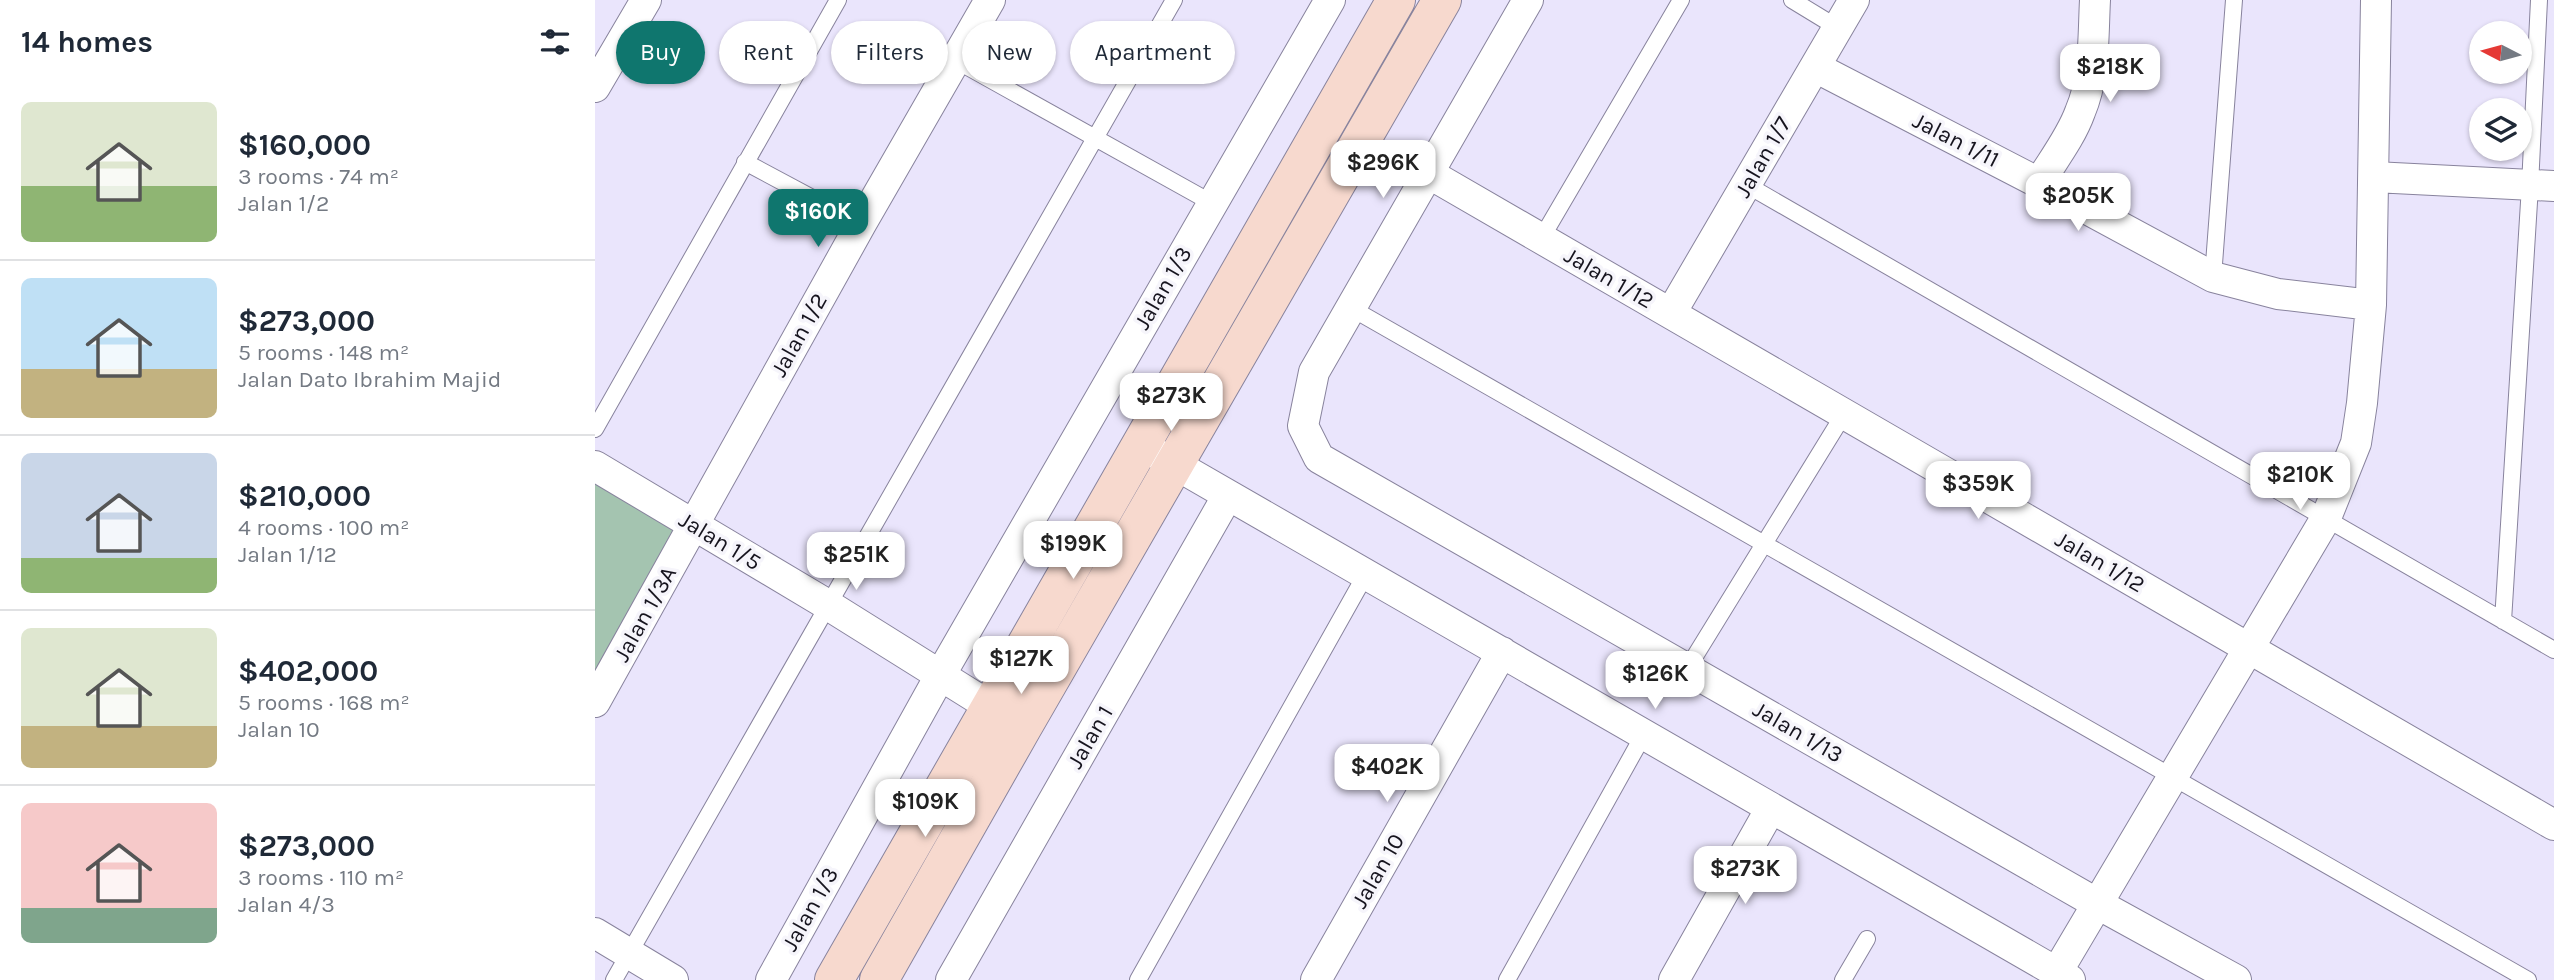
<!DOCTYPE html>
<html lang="en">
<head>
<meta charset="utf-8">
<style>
  :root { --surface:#fff; --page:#f6f6f7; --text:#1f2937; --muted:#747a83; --line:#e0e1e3; --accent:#0f766e }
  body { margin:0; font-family:Karla,sans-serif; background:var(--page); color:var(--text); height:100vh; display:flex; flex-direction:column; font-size:26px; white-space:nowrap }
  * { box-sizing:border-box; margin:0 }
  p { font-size:23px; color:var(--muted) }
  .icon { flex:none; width:38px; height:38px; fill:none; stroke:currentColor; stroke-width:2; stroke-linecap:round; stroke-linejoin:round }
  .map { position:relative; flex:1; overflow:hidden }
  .details { display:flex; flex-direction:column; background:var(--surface); width:595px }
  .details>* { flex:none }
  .top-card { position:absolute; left:21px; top:21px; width:665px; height:63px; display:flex; gap:14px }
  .needle { width:46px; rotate:276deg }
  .buttons { position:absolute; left:1874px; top:21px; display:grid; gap:14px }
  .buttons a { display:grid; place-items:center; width:63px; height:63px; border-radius:50%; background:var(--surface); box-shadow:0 2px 5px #0004; font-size:35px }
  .price { position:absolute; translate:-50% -60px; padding:0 16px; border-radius:14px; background:#fff; color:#222; font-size:23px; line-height:46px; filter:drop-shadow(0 2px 4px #0008) }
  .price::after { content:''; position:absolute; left:50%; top:42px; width:21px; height:16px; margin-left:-10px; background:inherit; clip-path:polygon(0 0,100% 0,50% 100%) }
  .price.current { background:var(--accent); color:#fff }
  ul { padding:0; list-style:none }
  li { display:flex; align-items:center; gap:21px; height:175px; padding:0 21px }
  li+li { border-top:2px solid var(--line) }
  li span { display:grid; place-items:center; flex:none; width:196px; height:140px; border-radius:10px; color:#555 }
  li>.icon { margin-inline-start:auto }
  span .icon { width:84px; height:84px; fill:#fffc; stroke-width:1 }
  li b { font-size:30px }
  h2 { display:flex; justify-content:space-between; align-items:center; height:84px; padding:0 21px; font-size:30px }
  .chip { padding:0 24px; border-radius:32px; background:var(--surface); box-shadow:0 2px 5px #0004; font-size:24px; line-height:63px }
  .chip.current { background:var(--accent); color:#fff }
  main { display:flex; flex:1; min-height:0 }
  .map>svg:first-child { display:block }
  .green { fill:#a4c4b0 }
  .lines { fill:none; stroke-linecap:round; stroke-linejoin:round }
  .lane-casing { stroke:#88839d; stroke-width:18 }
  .street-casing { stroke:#88839d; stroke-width:32 }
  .secondary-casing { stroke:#88839d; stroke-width:40 }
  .lane { stroke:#fff; stroke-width:16 }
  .street { stroke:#fff; stroke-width:30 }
  .secondary { stroke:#f7d9ce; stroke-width:38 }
  .labels { text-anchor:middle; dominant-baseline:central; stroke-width:7; stroke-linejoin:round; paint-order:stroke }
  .street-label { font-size:23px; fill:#16141e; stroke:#f6f5fb }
</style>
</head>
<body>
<main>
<section class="details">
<h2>14 homes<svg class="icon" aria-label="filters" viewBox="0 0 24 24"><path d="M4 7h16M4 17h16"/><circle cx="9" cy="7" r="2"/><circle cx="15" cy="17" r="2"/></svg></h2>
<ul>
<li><span style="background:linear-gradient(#dfe7d0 60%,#8fb573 0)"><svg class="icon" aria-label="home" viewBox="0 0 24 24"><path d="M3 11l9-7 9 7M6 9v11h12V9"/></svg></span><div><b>$160,000</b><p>3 rooms · 74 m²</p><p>Jalan 1/2</p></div></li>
<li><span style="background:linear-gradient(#bfe0f5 65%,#c2b280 0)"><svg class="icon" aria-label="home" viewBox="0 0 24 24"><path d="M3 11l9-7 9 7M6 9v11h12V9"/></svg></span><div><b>$273,000</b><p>5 rooms · 148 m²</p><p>Jalan Dato Ibrahim Majid</p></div></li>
<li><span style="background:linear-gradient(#c9d6e8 75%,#8fb573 0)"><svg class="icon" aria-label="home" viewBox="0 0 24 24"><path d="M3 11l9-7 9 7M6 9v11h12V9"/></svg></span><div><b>$210,000</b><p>4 rooms · 100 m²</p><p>Jalan 1/12</p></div></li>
<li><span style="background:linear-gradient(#dfe7d0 70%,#c2b280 0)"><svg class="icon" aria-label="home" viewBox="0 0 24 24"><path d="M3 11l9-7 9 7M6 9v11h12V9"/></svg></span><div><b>$402,000</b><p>5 rooms · 168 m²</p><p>Jalan 10</p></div></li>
<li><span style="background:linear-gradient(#f6c9c9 75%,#7fa58c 0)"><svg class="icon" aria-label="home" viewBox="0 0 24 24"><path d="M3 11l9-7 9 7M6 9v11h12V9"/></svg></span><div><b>$273,000</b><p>3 rooms · 110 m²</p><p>Jalan 4/3</p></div></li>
</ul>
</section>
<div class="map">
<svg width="1959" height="980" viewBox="0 0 1959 980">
  <rect width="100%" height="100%" fill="#eae5fc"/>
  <path class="green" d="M0,482L85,528L0,682Z"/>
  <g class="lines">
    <g class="lane-casing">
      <path id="lane" d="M1197,0L1243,28
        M362,61L617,203
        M150,162L266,224
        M1152,185L1959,650
        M946,239L1086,0
        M1618,277L1639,0
        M756,308L1933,980
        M0,429L243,0
        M1908,621L1935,186L1944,0
        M1092,669L1249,414
        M19,980L579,0
        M543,980L771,574
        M912,980L1049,734
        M1248,980L1272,939"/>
    </g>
    <g class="street-casing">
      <path id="street" d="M933,0L719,372L708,426L724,458L1501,903L1641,980
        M1220,67L1444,183L1618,277L1683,294L1776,305
        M0,87L51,0
        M833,173L1959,825
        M1779,177L1959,186
        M1444,183C1458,160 1476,137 1485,112C1500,77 1498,38 1500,0
        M1076,313L1259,0
        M562,454L1475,980
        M0,466L233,605L412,717
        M0,702L266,224L395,0
        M0,933L78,980
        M1462,972L1731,518L1761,443L1767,403L1776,305L1781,0
        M176,980L346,674L735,0
        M356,980L633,495
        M721,980L907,652
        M1079,980L1176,808"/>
    </g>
    <g class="secondary-casing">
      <path id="secondary" d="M239,980L801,0
        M284,980L427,728L847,0"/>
    </g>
    <use href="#lane" class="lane"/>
    <use href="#street" class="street"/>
    <use href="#secondary" class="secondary"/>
  </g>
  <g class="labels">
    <g class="street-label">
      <text transform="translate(1361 140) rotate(27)">Jalan 1/11</text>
      <text transform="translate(1168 157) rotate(-60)">Jalan 1/7</text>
      <text transform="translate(1014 278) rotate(30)">Jalan 1/12</text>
      <text transform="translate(568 288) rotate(-60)">Jalan 1/3</text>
      <text transform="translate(204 335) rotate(-61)">Jalan 1/2</text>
      <text transform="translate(125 541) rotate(31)">Jalan 1/5</text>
      <text transform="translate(1505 562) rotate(30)">Jalan 1/12</text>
      <text transform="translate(50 614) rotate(-61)">Jalan 1/3A</text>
      <text transform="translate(1203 732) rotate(30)">Jalan 1/13</text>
      <text transform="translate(495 737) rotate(-60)">Jalan 1</text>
      <text transform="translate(783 871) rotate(-60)">Jalan 10</text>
      <text transform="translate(215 909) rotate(-61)">Jalan 1/3</text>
    </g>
  </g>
</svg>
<div class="buttons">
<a><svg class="needle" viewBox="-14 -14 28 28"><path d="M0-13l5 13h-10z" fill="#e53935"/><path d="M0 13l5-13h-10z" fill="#747a83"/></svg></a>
<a><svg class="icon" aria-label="layers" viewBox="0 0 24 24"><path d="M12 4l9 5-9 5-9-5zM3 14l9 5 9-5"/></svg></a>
</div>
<b class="price" style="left:1515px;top:104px">$218K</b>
<b class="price" style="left:788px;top:200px">$296K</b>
<b class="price" style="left:1483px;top:233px">$205K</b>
<b class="price current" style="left:223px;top:249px">$160K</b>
<b class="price" style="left:576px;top:433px">$273K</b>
<b class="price" style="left:1705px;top:512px">$210K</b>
<b class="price" style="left:1383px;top:521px">$359K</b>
<b class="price" style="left:478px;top:581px">$199K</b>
<b class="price" style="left:261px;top:592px">$251K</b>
<b class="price" style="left:426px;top:696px">$127K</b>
<b class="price" style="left:1060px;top:711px">$126K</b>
<b class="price" style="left:792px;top:804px">$402K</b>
<b class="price" style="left:330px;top:839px">$109K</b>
<b class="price" style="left:1150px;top:906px">$273K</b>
<div class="top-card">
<a class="chip current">Buy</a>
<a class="chip">Rent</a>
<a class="chip">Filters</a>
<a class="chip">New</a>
<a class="chip">Apartment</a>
</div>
</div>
</main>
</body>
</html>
